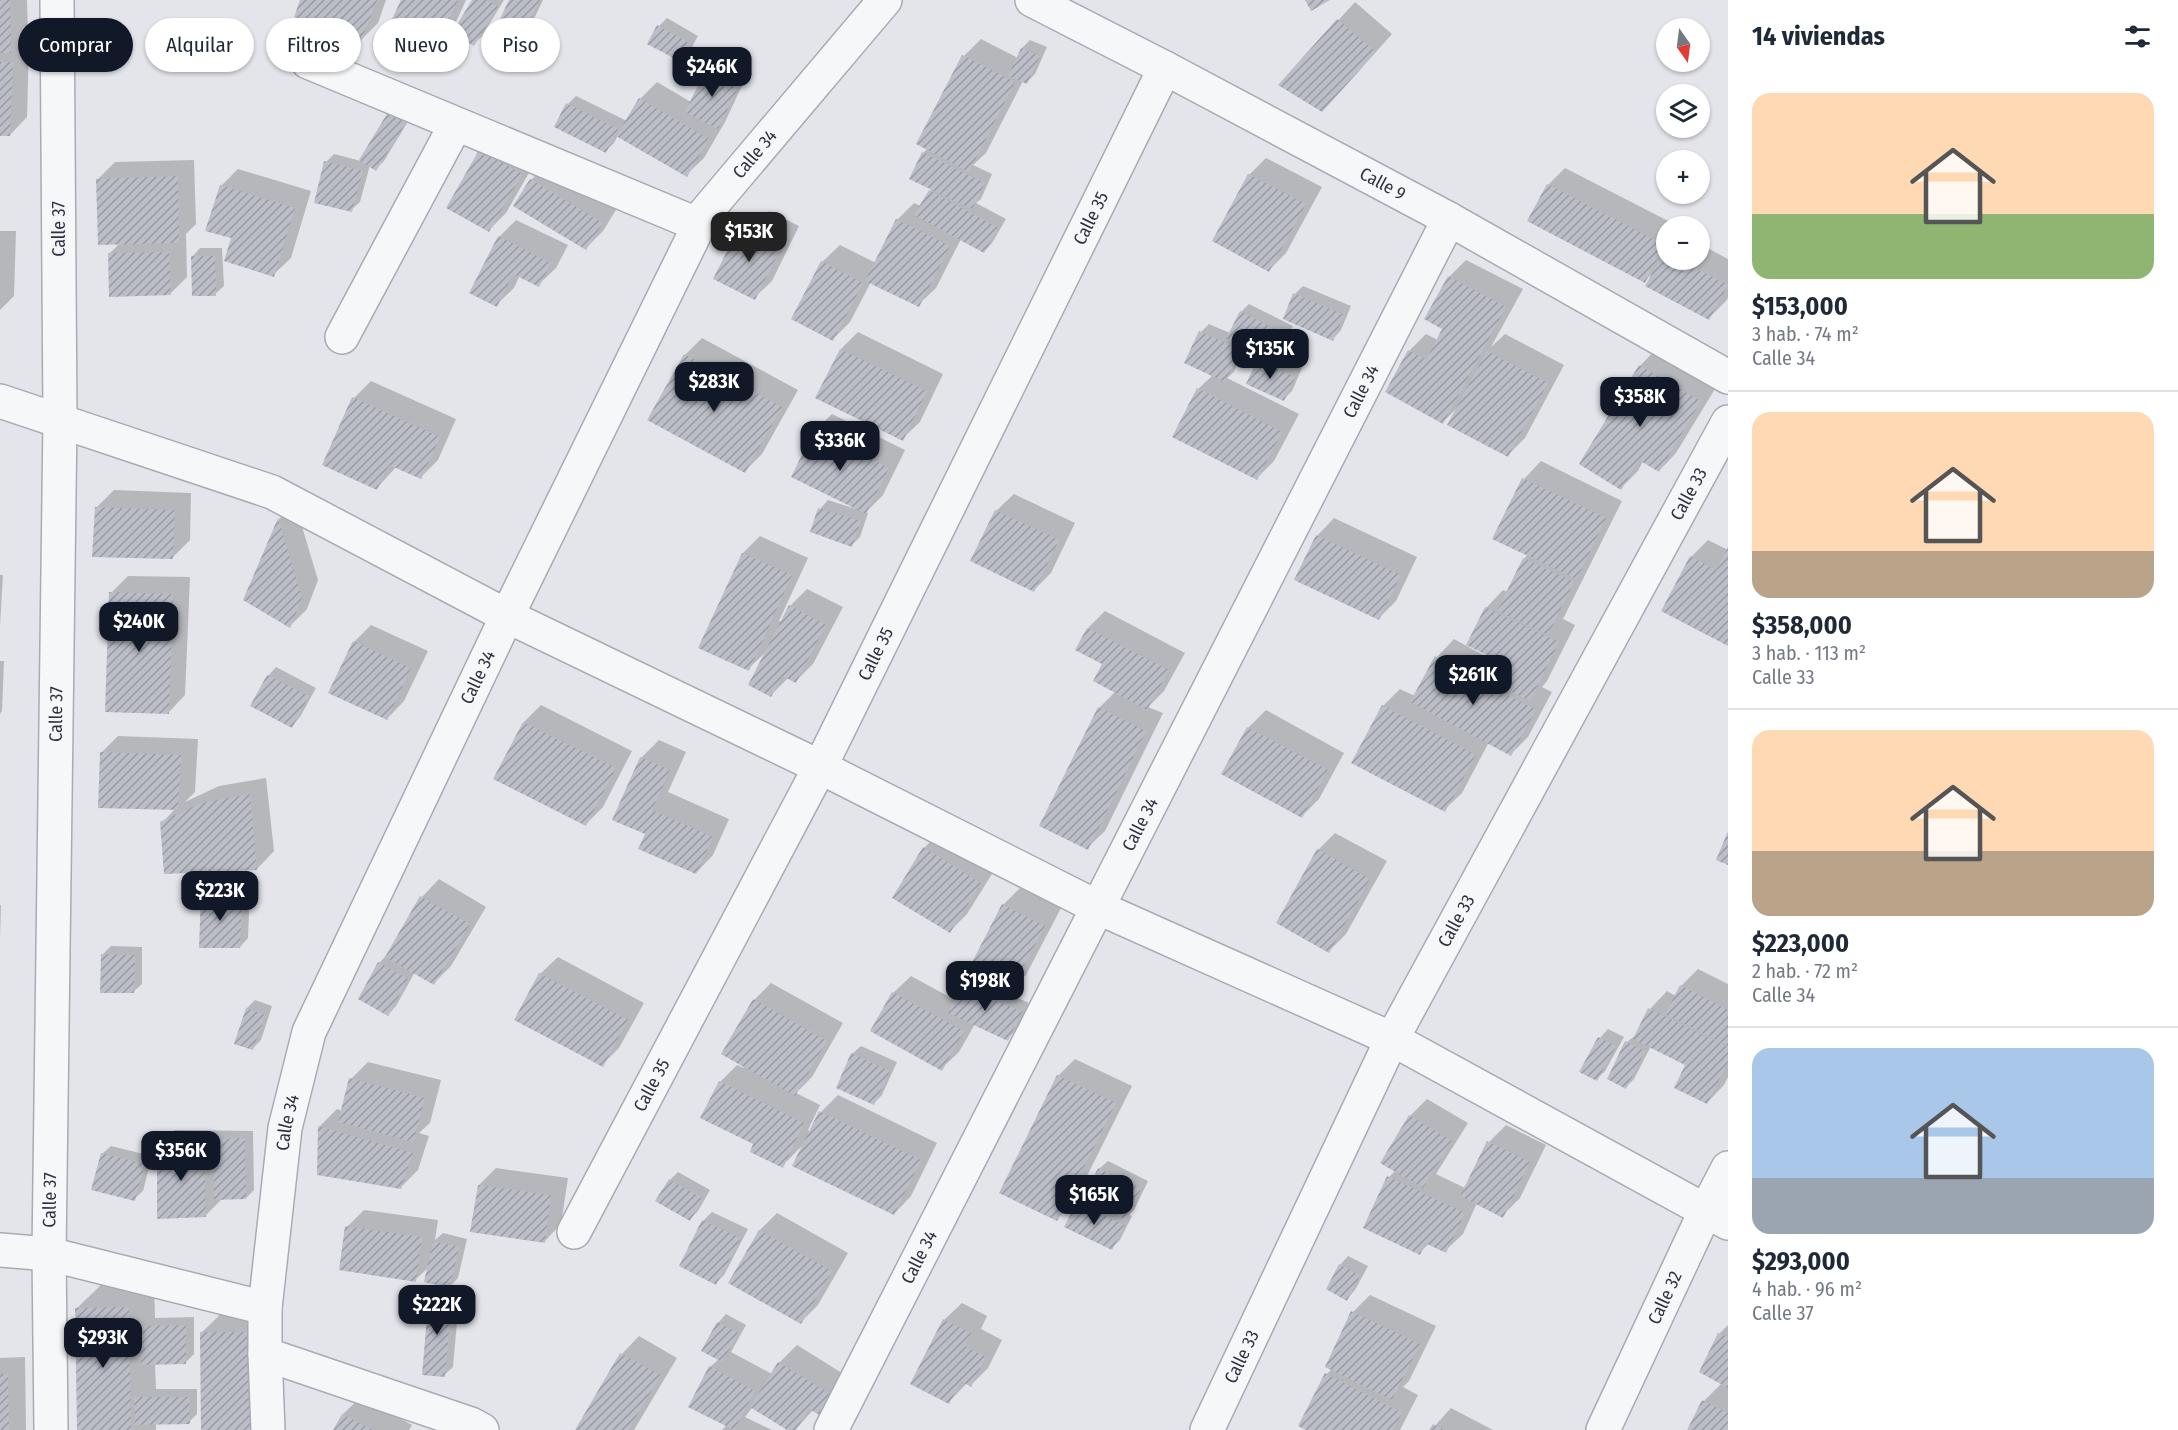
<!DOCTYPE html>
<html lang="es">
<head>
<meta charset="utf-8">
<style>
  :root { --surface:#fff; --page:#f6f6f7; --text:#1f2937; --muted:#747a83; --line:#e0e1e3; --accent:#111827 }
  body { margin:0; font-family:"Fira Sans Condensed",sans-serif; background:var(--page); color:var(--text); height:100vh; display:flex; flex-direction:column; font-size:22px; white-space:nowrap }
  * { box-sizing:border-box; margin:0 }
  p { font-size:20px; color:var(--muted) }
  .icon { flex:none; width:33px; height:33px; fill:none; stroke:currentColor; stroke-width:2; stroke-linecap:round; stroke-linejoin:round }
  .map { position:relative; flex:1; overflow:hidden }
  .panel { display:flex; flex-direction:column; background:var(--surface); width:450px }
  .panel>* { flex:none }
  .top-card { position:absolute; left:18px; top:18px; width:570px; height:54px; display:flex; gap:12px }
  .needle { width:39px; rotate:166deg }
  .tools { position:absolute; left:1656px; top:18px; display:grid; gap:12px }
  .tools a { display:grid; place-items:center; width:54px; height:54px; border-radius:50%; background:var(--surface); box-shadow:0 2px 4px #0004; font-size:30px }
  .price { position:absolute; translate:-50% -51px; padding:0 14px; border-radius:12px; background:var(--accent); color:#fff; font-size:20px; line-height:39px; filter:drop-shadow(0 2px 3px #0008) }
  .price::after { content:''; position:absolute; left:50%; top:36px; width:18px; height:14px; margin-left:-9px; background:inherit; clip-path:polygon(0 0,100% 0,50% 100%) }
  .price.selected { background:#222; color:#fff }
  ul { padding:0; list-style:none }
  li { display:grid; align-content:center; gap:12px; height:318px; padding:0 24px }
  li+li { border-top:2px solid var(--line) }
  li span { display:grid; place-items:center; height:186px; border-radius:18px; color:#555 }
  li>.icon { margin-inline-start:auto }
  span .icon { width:108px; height:108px; fill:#fffc; stroke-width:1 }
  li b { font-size:26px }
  h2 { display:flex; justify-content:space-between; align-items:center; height:72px; padding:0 24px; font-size:26px }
  .chip { padding:0 21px; border-radius:27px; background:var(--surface); box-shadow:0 2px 4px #0004; font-size:21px; line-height:54px }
  .chip.selected { background:var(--accent); color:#fff }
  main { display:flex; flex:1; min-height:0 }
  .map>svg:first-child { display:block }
  .shadow { fill:#0003 }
  .building { fill:url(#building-hatch) }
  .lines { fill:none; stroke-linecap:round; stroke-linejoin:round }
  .minor-casing { stroke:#a9abb4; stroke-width:36 }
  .minor { stroke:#f6f7f9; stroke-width:33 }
  .labels { text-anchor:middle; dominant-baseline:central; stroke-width:5; stroke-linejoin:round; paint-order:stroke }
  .street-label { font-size:18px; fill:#2d3141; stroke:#f3f4f8 }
</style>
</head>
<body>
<main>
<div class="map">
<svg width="1728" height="1430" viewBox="0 0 1728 1430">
  <defs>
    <pattern id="building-hatch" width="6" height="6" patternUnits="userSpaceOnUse" patternTransform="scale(1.5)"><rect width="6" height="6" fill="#bbbec7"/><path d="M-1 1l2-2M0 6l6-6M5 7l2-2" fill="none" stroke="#989ba3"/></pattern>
  </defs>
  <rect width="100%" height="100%" fill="#e4e5ea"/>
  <path class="shadow" d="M0,0H27L28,34L17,45H29L27,117L10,135H0Z
    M301,0H386L378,23L361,40Z
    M402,0H466L455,24L438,41Z
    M474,0H504L482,36L474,44Z
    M511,0H543L531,25L522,33Z
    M1355,2L1392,34L1339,93L1280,84Z
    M667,18L698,36L689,52L680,61L659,26Z
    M981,39L1018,58L1022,48L1030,40L1047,47L1035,74L1027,82L1023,81L986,153L973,165L992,174L981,199L976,203L1006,219L992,243L984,252L961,239L936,288L918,305L871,282L850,322L833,339L822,262L840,245L876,263L897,220L914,203L921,206L932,188L923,153L928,148L964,56Z
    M717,60L747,75L725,122L704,158L686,175L618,135L614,143L606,151L568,104L576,96L627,121L640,99L657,82L691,102L708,68Z
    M415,110L384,161L376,169L370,165L360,202L351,210L326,162L334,154L361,161Z
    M481,151L538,157L506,213L489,230Z
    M1266,158L1322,187L1286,253L1269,270L1249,175Z
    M194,160L196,224L186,234L187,277L170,294L109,254L120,243L98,179L115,162Z
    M548,163L619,205L603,231L586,248L531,180Z
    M1565,168L1678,226H1666V260H1700V244L1728,259V298L1726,301L1709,318L1654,272L1644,281L1548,185Z
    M238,169L311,191L291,258L273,275L233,237L221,186Z
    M769,211L799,226L772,281L754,298L715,278L734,242L751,224L754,226Z
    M516,220L568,245L556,268L538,285L520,275L514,288L496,305L499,237Z
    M0,231H16L14,296L0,310Z
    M200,248H222L224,286L215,294L192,257Z
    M1466,260L1523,289L1491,347L1505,334L1564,365L1525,438L1508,455L1457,408L1443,422L1409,351L1426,334L1438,340L1444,329L1449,277Z
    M1303,286L1351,306L1341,330L1333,339L1295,294Z
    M1249,304L1293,326L1275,356L1302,368L1292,391L1284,399L1258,361L1262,356L1245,347L1234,372L1227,378L1299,414L1274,461L1257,478L1198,389L1213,375L1201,332L1209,324L1230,333L1241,312Z
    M858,332L943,374L920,422L902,439L817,397L841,349Z
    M702,338L798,390L762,454L745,471L685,355Z
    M1657,348L1718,384L1676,453L1659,471L1643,461L1638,471L1621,488L1581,464L1640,366Z
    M371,381L456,419L438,460L420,478L396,467L377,488L354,398Z
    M832,414L905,450L883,495L866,512L868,513L860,537L852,545L820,509L828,500L856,509V507L815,431Z
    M1541,461L1622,501L1563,619L1575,625L1547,681L1542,687L1552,692L1528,737L1511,754L1489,742L1462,793L1444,810L1383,706L1400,689L1415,696L1437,657L1454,639L1487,657L1486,608L1503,590L1508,592L1524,559L1528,554L1494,538L1524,479Z
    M114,490L191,493L190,540L172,558L96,508Z
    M1014,494L1075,523L1051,573L1034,590L996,511Z
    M295,503L318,580L307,609L290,626L245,599L279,519Z
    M1334,518L1417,557L1396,601L1379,618L1296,580L1317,536Z
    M760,536L808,558L779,621L782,622L790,606L807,589L843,607L813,664L796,681L789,677L771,695L767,651L748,669L700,647L743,553Z
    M1708,540L1728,550V644L1691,557Z
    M0,575H3L0,626Z
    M128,576L190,577L185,695L168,713L111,593Z
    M1105,611L1185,653L1164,691L1148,707L1163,713L1105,831L1087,848L1099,708L1116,691L1104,663L1077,649L1088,628Z
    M371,625L428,651L404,701L387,719L354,642Z
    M0,661H4L2,711L0,714Z
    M276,667L316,688L300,717L292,726L268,676Z
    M541,705L632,751L603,807L586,824L524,722Z
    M1266,710L1344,753L1319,799L1302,816L1224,774L1248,728Z
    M118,736L198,739L195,792L185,802L219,786L266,778L274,851L257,869L162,823L175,809L101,753Z
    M659,740L686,752L668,792L729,819L713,855L696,873L647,833L641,758Z
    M941,831L997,866L967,914L950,931L924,848Z
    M1335,833L1387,861L1346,934L1329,951L1318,850Z
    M439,879L486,907L451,966L434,983L415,972L396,1006L388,1015L379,963L387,955L422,897Z
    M211,887L250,889L248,938L240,947L203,896Z
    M1020,888L1061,908L1026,975L1007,993L1029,1003L1016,1030L1008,1039L975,1024L959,1052L941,1069L893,993L911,976L955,1000L962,985L970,977L999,990L1003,905Z
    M0,905H1L0,940Z
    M111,946L142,947V984L133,992L102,955Z
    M558,957L644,1003L619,1048L602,1065L540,974Z
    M1698,969L1728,984V1077L1724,1085L1707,1103L1687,1065L1651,1046L1634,1079L1626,1087L1627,1042L1636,1035L1650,1009L1667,991L1676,996L1681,986Z
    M771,983L843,1023L812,1077L796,1093L820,1105L808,1130L811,1132L821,1112L838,1095L937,1143L911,1196L894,1214L804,1144L782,1166L755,1143L720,1082L737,1065L744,1068L745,1066L754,1000Z
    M255,1000L272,1006L261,1040L253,1048L247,1008Z
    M1608,1029L1624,1037L1605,1071L1597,1079L1581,1071L1600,1038Z
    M861,1046L897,1062L882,1095L874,1103L852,1054Z
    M1075,1059L1132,1086L1074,1202L1057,1219L1058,1076Z
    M368,1062L441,1080L430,1123L419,1133L429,1136L418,1170L401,1187L319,1174L320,1126L337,1109L342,1111L351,1079Z
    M1427,1099L1468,1123L1436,1174L1465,1188L1489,1142L1506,1125L1546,1145L1520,1198L1502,1216L1477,1203L1463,1234L1445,1251L1429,1243L1419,1254L1389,1177L1396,1170L1410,1116Z
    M175,1130L253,1131L254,1190L246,1198H223L205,1216L158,1147Z
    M111,1146L152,1156L143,1191L134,1199L102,1154Z
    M1108,1161L1148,1181L1134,1210L1129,1215L1132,1216L1120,1240L1112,1248L1078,1203L1086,1194L1099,1169Z
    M496,1168L568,1178L561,1224L544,1242L479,1185Z
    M678,1172L710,1190L698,1211L690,1219L670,1180Z
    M364,1210L438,1220L435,1240L443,1233L467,1239L458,1278L449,1287L460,1288L453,1367L444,1375L430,1295L441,1284L429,1267L415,1280L347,1227Z
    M712,1212L748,1229L724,1275L716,1283L681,1265L704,1220Z
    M777,1213L848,1253L818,1305L801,1322L730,1282L760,1230Z
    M1348,1256L1368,1266L1355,1290L1347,1299L1340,1265Z
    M154,1282L155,1318L194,1317V1354L186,1362L155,1363L156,1389H197V1414L189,1422L156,1423V1430H78L76,1309L102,1284Z
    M1370,1295L1436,1326L1409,1381L1403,1387L1418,1395L1400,1430H1309L1327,1374L1332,1369L1353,1312Z
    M962,1303L987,1316L981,1329L1002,1340L988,1368L971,1385L967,1383L949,1402L944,1320Z
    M274,1307L276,1430H203L201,1333L227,1308Z
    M726,1314L746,1325L731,1352L772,1374L780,1362L797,1345L850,1378L813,1410L795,1430H790L753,1407L745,1417L772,1430H722L727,1425L710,1367L719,1359L718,1323Z
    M1728,1325V1430H1689L1704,1401L1722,1383L1701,1372L1720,1333Z
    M639,1336L677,1358L634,1430H577L622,1354Z
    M25,1357L26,1430H0V1358Z
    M361,1397L412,1425L409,1430H335L343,1414Z
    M1451,1408L1493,1430H1431Z"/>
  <path class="building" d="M0,0H10L11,53H0Z
    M300,0H377L361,42L294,17Z
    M401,0H458L438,43L391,21Z
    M472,0H486L498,7L474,46L452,33Z
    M509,0H540L523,35L498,23Z
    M1305,0H1330L1311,11Z
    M1337,19L1376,52L1322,112L1278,85Z
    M657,25L691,44L681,62L647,44Z
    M1021,48L1040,56L1027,84L1008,76Z
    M962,55L1015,82L969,172L916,144Z
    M0,62H13L10,136H0Z
    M707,67L740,84L718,129L685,112Z
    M639,98L709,139L687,177L616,136Z
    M566,103L618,129L606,153L554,127Z
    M390,109L408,119L376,171L359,160Z
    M479,150L522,174L489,232L446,208Z
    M922,152L985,183L972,209L909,179Z
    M324,161L363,171L352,212L314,203Z
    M1248,174L1306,204L1269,272L1212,241Z
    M178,176L179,243L98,245L96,179Z
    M530,179L603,223L586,250L513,206Z
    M1547,184L1665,245L1645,283L1527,221Z
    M220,185L295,208L274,277L224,261L231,238L205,231Z
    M929,190L998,228L984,253L914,215Z
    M896,219L950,246L919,307L865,281Z
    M751,227L783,244L755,300L713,279L732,241L741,246Z
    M498,236L551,263L539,287L513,274L497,307L469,293Z
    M1664,251L1666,252V260H1680L1728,285L1709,320L1645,286Z
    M169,252L171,295L109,297L108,253Z
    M191,256H215L216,296H192Z
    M821,261L863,283L833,341L791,319Z
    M1448,276L1506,307L1443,424L1385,392L1408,350L1426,360L1442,329L1424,319Z
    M1293,293L1344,315L1333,341L1283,319Z
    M1240,311L1286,335L1271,362L1226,339Z
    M1199,331L1241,350L1225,382L1184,363Z
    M840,349L927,391L903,441L815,398Z
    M1487,351L1548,383L1508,457L1447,425Z
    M684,354L782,407L745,473L647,420Z
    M1257,360L1295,377L1284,401L1246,384Z
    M1639,365L1701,401L1659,472L1639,460L1621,490L1579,464Z
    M1197,388L1282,432L1257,480L1172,437Z
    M352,397L440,437L421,479L389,465L377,490L322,465Z
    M814,430L889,468L866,514L791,477Z
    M1522,478L1606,518L1577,579L1492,539Z
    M95,507L175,510L173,559L92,557Z
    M818,508L861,521L852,547L810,532Z
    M995,510L1059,540L1034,592L970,561Z
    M278,518L302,598L290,628L243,600Z
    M1316,535L1401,575L1379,620L1294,580Z
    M1728,547V646L1661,611L1690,556L1716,570Z
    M742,553L792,575L749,671L698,648Z
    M1523,558L1574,582L1548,635L1497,611Z
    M109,592L173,594L169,714L105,712Z
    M789,605L826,625L796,683L782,676L771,697L748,685Z
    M1485,607L1559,642L1530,701L1478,675L1487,655L1466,645Z
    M1087,628L1169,670L1147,710L1093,681L1102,664L1075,650Z
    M353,641L411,668L387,720L328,693Z
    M1435,656L1536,710L1511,756L1410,702Z
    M267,675L309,696L292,728L250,706Z
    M1382,705L1476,755L1445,812L1351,763Z
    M1098,707L1146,731L1088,850L1039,826Z
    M523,722L616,768L586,826L493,779Z
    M1247,727L1328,770L1302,818L1221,774Z
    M100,752L181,755L178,810L98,808Z
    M640,757L670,770L652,810L713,837L696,874L638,849L645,834L612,820Z
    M250,794L257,870L164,874L160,822L201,803Z
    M1728,831V865L1716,860Z
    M923,847L981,883L950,933L892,898Z
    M1317,849L1370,879L1329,953L1276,923Z
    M201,895L242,896L240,948H199Z
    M420,896L470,924L434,985L385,957Z
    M1002,904L1045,926L1009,994L967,972Z
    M101,954L135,955L134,993H100Z
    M378,962L408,979L388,1016L358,999Z
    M539,973L628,1020L603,1067L514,1020Z
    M961,984L1022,1012L1008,1041L948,1013Z
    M1680,985L1728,1010V1046L1665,1014Z
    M892,992L964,1031L942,1071L870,1031Z
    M753,999L827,1041L795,1096L721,1054Z
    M246,1008L265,1015L253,1050L234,1044Z
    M1648,1008L1728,1047V1062L1707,1104L1674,1088L1685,1065L1633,1039Z
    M1598,1037L1616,1046L1597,1081L1579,1072Z
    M1625,1041L1645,1051L1626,1089L1607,1079Z
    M851,1053L890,1071L874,1105L836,1088Z
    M1057,1075L1116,1103L1057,1221L999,1193Z
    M349,1078L425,1098L413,1142L338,1122Z
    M719,1081L804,1123L783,1168L750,1152L753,1144L700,1118Z
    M819,1111L921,1160L894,1215L792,1166Z
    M1409,1115L1452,1141L1423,1188L1380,1163Z
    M318,1126L413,1153L401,1189L317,1175Z
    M245,1138L246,1199L214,1200L213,1139Z
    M1487,1141L1530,1162L1503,1218L1460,1196Z
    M157,1146H204L206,1217L157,1219Z
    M101,1153L145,1164L135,1201L91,1190Z
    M1098,1168L1141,1189L1126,1220L1083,1199Z
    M1387,1176L1465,1213L1446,1253L1425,1243L1420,1255L1363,1228Z
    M669,1179L703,1199L690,1221L655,1201Z
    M478,1185L551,1195L545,1243L470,1232Z
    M1077,1202L1125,1225L1112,1250L1064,1227Z
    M702,1220L741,1238L716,1285L679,1266Z
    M345,1226L422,1237L416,1282L339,1270Z
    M759,1230L832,1271L801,1324L728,1283Z
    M433,1241L459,1247L450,1288L424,1282Z
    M1339,1264L1360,1275L1347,1301L1326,1289Z
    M429,1294L452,1296L445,1377L422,1375Z
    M129,1307L131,1430H77L75,1308Z
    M1351,1311L1420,1344L1392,1400L1325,1367Z
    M943,1319L971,1333L965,1346L986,1357L971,1387L961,1381L949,1404L910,1384Z
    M717,1322L739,1333L722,1362L701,1351Z
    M186,1325V1364L141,1365V1326Z
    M200,1332H250L251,1430H201Z
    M1718,1333L1728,1337V1388L1699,1372Z
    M620,1353L661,1375L628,1430H575Z
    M778,1362L834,1396L821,1416L809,1409L796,1430H787L750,1407Z
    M709,1366L755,1391L734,1430L688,1407Z
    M1325,1373L1402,1413L1393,1430H1306L1298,1426Z
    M0,1374H8L9,1430H0Z
    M134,1397H189L190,1424L135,1425Z
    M1702,1400L1728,1413V1430H1687Z
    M342,1414L373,1430H333Z
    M1433,1424L1444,1430H1429Z"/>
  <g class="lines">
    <g class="minor-casing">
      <g id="minor">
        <path id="s1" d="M1032,0L1165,68L1449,219L1728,377"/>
        <path d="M308,62L699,225"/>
        <path d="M342,337L456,124"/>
        <path d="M0,401L272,492L507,616L820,767L1097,907L1392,1039L1728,1223"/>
        <path id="s2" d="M574,1232L820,767L1165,68"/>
        <path d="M0,1250L49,1254L265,1308"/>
        <path d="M265,1354L471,1424L482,1430"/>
        <path id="s3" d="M51,1430L49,1254L60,419L57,0"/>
        <path id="s4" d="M268,1430L265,1354V1308L285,1128L309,1032L507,616L705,213L885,0"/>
        <path id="s5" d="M831,1430L1449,219"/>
        <path id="s6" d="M1207,1430L1392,1039L1728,422"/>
        <path id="s7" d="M1603,1430L1706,1210L1728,1168"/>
      </g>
    </g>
    <use href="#minor" class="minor"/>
  </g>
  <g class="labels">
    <g class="street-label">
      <text stroke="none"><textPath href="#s4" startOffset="1389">Calle 34</textPath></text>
      <text stroke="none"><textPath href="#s1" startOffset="396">Calle 9</textPath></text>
      <text stroke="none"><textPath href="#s2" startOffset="1138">Calle 35</textPath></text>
      <text transform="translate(59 229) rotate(-90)">Calle 37</text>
      <text stroke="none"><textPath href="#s5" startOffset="1166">Calle 34</textPath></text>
      <text stroke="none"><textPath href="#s6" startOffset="1053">Calle 33</textPath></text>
      <text stroke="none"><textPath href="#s2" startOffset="652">Calle 35</textPath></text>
      <text stroke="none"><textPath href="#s4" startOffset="795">Calle 34</textPath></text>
      <text stroke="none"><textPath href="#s3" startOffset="716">Calle 37</textPath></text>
      <text stroke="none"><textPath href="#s5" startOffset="680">Calle 34</textPath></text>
      <text stroke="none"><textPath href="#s6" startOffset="567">Calle 33</textPath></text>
      <text stroke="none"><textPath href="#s2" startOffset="166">Calle 35</textPath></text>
      <text stroke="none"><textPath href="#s4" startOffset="309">Calle 34</textPath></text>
      <text stroke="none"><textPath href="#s3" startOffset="230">Calle 37</textPath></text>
      <text stroke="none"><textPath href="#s5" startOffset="194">Calle 34</textPath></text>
      <text stroke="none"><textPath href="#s7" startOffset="146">Calle 32</textPath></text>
      <text stroke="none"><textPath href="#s6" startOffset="81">Calle 33</textPath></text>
    </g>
  </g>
</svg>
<div class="tools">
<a><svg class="needle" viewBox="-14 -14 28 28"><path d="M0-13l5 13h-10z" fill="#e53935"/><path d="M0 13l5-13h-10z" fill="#747a83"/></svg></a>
<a><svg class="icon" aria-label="layers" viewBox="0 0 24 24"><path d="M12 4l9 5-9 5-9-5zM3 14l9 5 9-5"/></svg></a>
<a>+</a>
<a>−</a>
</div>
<b class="price" style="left:712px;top:98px">$246K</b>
<b class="price selected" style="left:749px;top:263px">$153K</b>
<b class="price" style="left:1270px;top:380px">$135K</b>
<b class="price" style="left:714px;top:413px">$283K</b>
<b class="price" style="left:1640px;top:428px">$358K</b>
<b class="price" style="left:840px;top:472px">$336K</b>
<b class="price" style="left:139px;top:653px">$240K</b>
<b class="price" style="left:1473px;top:706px">$261K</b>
<b class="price" style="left:220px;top:922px">$223K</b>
<b class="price" style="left:985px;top:1012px">$198K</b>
<b class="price" style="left:181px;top:1182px">$356K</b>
<b class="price" style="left:1094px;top:1226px">$165K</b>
<b class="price" style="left:437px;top:1336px">$222K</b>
<b class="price" style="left:103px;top:1369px">$293K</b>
<div class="top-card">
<a class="chip selected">Comprar</a>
<a class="chip">Alquilar</a>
<a class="chip">Filtros</a>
<a class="chip">Nuevo</a>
<a class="chip">Piso</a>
</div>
</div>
<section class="panel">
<h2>14 viviendas<svg class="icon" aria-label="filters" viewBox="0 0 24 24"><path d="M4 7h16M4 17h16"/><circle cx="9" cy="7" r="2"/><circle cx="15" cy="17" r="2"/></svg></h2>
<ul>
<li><span style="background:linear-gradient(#ffd9b3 65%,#8fb573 0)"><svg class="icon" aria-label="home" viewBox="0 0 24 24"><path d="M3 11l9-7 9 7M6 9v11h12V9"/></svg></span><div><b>$153,000</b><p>3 hab. · 74 m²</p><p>Calle 34</p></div></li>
<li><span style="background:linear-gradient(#ffd9b3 75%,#b9a48a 0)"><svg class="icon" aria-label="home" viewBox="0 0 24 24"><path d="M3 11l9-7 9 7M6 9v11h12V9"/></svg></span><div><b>$358,000</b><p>3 hab. · 113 m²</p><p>Calle 33</p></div></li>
<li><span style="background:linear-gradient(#ffd9b3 65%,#b9a48a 0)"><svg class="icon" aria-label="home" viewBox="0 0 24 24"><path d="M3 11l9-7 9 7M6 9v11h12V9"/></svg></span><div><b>$223,000</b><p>2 hab. · 72 m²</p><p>Calle 34</p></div></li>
<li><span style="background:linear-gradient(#a9c7e8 70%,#9aa5b1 0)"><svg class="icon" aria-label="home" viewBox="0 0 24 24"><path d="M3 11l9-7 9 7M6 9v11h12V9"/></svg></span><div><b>$293,000</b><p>4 hab. · 96 m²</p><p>Calle 37</p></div></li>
</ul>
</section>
</main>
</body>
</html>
